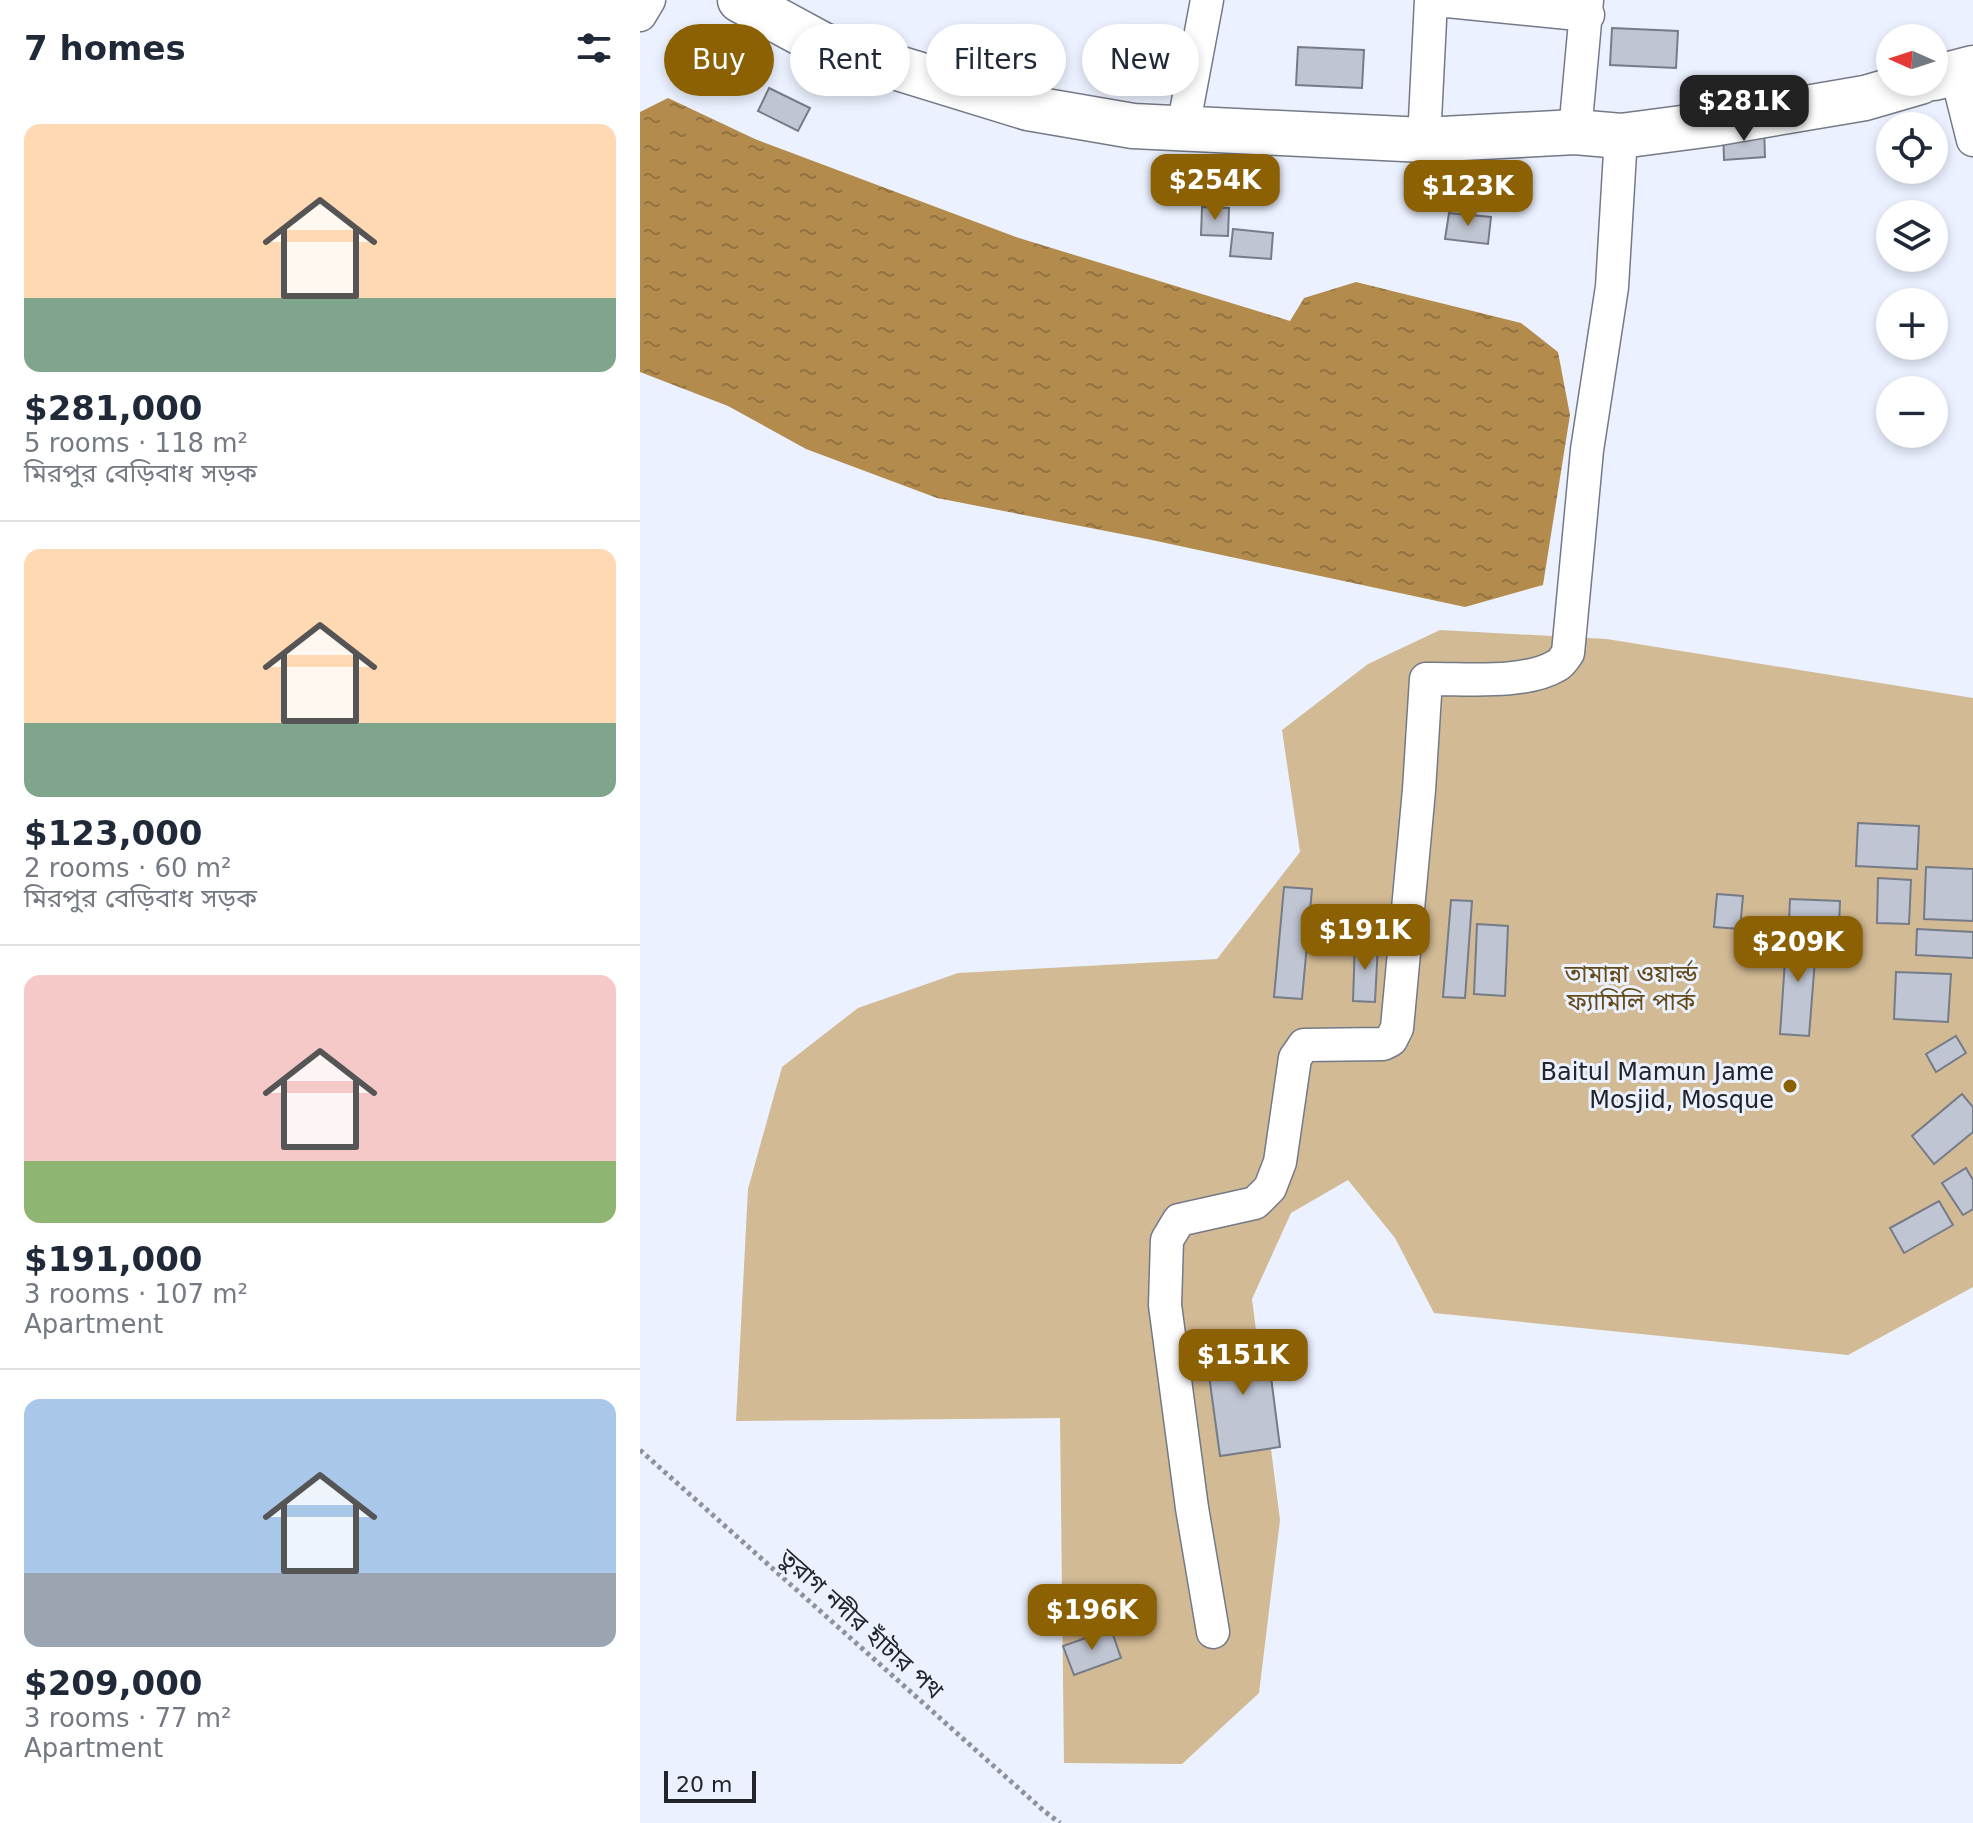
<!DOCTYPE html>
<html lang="en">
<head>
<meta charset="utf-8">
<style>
  :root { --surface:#fff; --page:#f2f2f3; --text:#1f2937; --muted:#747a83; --line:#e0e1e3; --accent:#8b6103 }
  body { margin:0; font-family:"DejaVu Sans","Noto Sans Bengali",sans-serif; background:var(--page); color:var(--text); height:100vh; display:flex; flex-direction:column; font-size:30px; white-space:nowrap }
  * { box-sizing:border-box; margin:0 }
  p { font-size:26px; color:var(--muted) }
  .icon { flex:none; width:44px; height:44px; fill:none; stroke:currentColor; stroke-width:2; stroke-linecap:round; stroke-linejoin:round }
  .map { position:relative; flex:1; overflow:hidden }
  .sheet { display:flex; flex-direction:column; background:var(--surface); width:640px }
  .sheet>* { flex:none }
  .hud { position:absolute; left:24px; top:24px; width:760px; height:72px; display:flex; gap:16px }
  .needle { width:52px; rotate:273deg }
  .tools { position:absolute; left:1236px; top:24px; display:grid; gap:16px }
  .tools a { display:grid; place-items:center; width:72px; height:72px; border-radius:50%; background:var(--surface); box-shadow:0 4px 12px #0003; font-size:40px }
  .scale { position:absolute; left:24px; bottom:20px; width:92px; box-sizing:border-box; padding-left:8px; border:4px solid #23252b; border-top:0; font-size:22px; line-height:28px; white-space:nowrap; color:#23252b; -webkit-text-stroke:6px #ebf1ff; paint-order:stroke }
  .price { position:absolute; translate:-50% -68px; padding:0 18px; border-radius:16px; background:var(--accent); color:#fff; font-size:26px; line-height:52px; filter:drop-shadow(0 2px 4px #0008) }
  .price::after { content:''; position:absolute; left:50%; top:48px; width:24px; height:18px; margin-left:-12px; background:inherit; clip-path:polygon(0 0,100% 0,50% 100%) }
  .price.current { background:#222; color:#fff }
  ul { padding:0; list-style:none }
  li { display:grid; align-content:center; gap:16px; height:424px; padding:0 24px }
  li+li { border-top:2px solid var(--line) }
  li span { display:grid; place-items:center; height:248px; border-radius:16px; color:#555 }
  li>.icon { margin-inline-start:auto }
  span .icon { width:144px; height:144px; fill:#fffc; stroke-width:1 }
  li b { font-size:34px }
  h2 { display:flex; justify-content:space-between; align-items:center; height:96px; padding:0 24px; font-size:34px }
  .chip { padding:0 28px; border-radius:36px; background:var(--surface); box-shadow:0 4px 12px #0003; font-size:28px; line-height:72px }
  .chip.current { background:var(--accent); color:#fff }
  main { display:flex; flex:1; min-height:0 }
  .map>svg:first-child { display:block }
  .green { fill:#d2ba94 }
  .water { fill:url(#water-ripples) }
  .building { fill:#c0c5d3; stroke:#767b88; stroke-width:2 }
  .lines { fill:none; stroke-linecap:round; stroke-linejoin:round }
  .minor-casing { stroke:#747986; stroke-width:35 }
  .trunk-casing { stroke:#747986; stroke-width:47 }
  .path { stroke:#8e929c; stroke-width:5; stroke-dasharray:4 4; stroke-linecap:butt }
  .minor { stroke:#fff; stroke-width:32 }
  .trunk { stroke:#fff; stroke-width:44 }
  .poi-dot { fill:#8b6103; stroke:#ebf1ff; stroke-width:3 }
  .labels { text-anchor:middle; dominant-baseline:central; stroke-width:6; stroke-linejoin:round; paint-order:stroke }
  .park-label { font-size:24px; fill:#664b1a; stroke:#ebf1ff }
  .poi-label { font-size:24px; fill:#23252b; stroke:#ebf1ff; text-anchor:end }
  .street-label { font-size:24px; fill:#23252b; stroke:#ebf1ff }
</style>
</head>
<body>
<main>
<section class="sheet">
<h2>7 homes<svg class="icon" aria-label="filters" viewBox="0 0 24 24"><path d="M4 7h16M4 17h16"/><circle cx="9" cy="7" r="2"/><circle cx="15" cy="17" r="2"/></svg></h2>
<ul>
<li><span style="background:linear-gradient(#ffd9b3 70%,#7fa58c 0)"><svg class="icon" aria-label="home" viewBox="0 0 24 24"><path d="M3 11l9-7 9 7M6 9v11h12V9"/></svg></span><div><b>$281,000</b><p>5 rooms · 118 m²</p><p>মিরপুর বেড়িবাধ সড়ক</p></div></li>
<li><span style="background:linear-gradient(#ffd9b3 70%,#7fa58c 0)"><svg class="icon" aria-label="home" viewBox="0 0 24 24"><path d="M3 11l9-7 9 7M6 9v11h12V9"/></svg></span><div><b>$123,000</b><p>2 rooms · 60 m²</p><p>মিরপুর বেড়িবাধ সড়ক</p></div></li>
<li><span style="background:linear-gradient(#f6c9c9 75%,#8fb573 0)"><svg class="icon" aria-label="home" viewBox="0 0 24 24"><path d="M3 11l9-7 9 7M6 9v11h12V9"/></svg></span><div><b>$191,000</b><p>3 rooms · 107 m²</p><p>Apartment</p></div></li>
<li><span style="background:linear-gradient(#a9c7e8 70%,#9aa5b1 0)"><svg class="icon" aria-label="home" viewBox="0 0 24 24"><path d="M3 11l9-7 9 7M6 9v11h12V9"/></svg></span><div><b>$209,000</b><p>3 rooms · 77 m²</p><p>Apartment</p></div></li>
</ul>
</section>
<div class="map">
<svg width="1333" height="1823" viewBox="0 0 1333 1823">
  <defs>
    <pattern id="water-ripples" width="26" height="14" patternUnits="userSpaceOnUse" patternTransform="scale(2)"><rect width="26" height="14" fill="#b38c4d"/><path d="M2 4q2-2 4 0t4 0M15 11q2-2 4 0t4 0" fill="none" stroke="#917240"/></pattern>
  </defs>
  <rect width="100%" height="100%" fill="#ebf1ff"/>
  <path class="green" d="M800,630L967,639L1333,698V1287L1208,1355L794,1313L755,1238L708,1180L651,1213L612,1299L640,1520L619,1693L542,1764L424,1763L420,1418L96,1421L108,1189L142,1067L218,1008L318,973L577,959L660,852L642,730L728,664Z"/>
  <path class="water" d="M28,98L115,139L379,238L650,321L664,298L716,282L881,323L918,352L930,415L903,585L825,607L507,539L297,498L166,449L88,406L0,372V112Z"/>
  <path class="building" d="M972,28L1038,31L1036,68L970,65Z
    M658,47L724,50L722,88L656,85Z
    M129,88L170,108L158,131L118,111Z
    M1124,127L1125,157L1084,160L1083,129Z
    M562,207L589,208L588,236L561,235Z
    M809,213L851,217L848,244L805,239Z
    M593,229L633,233L631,259L590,256Z
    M1218,823L1279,826L1277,869L1216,866Z
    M1286,867L1333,869V921L1284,919Z
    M1238,878L1271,880L1269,924L1237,923Z
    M644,887L672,889L662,999L634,997Z
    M1077,894L1103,896L1100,929L1074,927Z
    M1150,899L1200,901L1199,926L1149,923Z
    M811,900L832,901L825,998L803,997Z
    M837,924L868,926L865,996L834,994Z
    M1277,929L1333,932V958L1276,955Z
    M1147,932L1177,934L1169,1036L1140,1034Z
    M715,942L738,943L735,1002L713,1001Z
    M1256,972L1311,974L1308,1022L1254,1019Z
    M1316,1036L1326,1053L1296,1072L1286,1054Z
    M1322,1094L1333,1107V1132L1294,1164L1272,1136Z
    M1326,1168L1333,1180V1209L1323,1215L1302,1183Z
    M1299,1201L1313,1225L1264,1253L1250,1228Z
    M626,1338L640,1447L580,1456L565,1346Z
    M471,1629L481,1658L434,1675L423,1646Z"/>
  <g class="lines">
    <g class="minor-casing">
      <path id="minor" d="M797,0L948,15
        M0,15L9,0
        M1316,72L1333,140
        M543,128L567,0
        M935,132L947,0
        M784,140L791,0
        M573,1632L552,1508L525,1305L527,1240L539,1220L615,1203L630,1188L640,1162L655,1058L664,1045L743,1044L751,1040L757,1028L779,790L786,679C822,678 884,685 916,666C922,663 924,658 928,653L947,450L972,287L981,136"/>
    </g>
    <g class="trunk-casing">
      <path id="trunk" d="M100,0L183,45L388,108L493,126L784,140L935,132L981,136L1072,124L1225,98L1280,82
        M1294,78L1333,68"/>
    </g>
    <path class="path" d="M0,1450L404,1811L420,1823"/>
    <use href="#minor" class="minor"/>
    <use href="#trunk" class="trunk"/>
  </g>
  <circle class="poi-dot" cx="1150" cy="1086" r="8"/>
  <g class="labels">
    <g class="park-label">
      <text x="991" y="974">তামান্না ওয়ার্ল্ড<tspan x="991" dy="28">ফ্যামিলি পার্ক</tspan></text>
    </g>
    <g class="poi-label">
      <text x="1134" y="1072">Baitul Mamun Jame<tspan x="1134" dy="28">Mosjid, Mosque</tspan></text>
    </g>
    <g class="street-label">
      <text transform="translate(221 1624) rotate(42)">তুরাগ নদীর হাঁটার পথ</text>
    </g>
  </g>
</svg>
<div class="tools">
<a><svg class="needle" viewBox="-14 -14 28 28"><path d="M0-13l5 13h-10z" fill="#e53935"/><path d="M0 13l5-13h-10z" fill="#747a83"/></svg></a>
<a><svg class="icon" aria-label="locate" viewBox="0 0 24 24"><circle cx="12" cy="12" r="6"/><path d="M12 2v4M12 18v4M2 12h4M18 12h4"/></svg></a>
<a><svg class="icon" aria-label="layers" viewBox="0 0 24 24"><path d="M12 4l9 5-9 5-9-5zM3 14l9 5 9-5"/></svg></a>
<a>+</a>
<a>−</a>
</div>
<div class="scale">20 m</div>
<b class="price current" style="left:1104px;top:143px">$281K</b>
<b class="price" style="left:575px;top:222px">$254K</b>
<b class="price" style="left:828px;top:228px">$123K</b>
<b class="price" style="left:725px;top:972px">$191K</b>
<b class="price" style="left:1158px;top:984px">$209K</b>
<b class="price" style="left:603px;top:1397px">$151K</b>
<b class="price" style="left:452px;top:1652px">$196K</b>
<div class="hud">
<a class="chip current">Buy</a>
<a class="chip">Rent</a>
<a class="chip">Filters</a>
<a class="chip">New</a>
</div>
</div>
</main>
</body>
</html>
